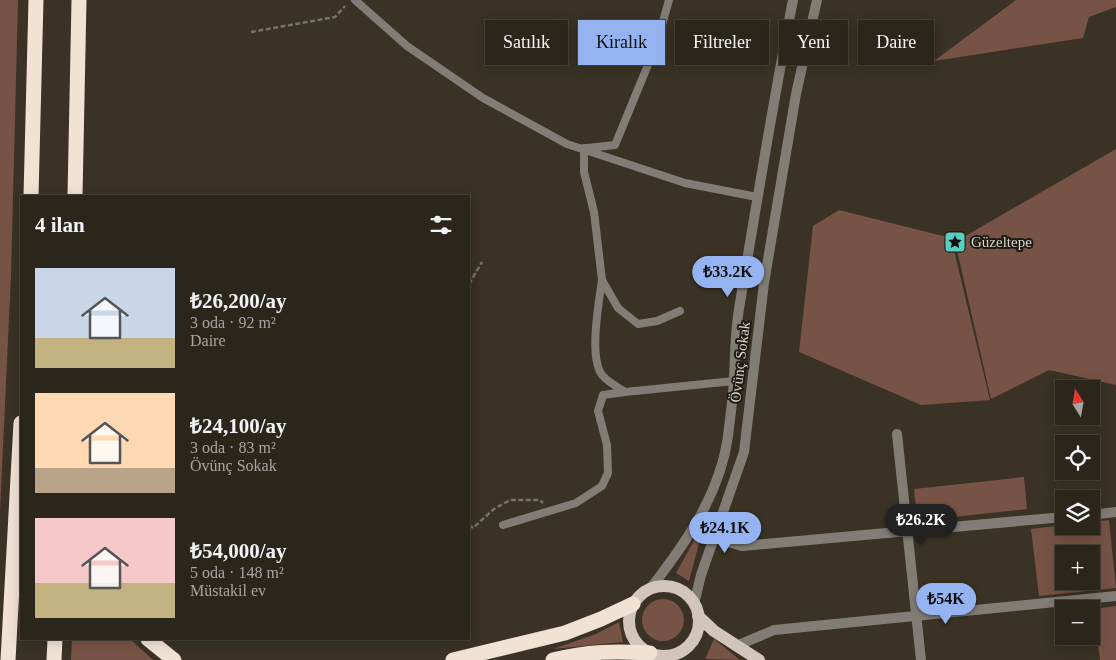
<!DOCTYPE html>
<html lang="tr">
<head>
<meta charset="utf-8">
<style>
  :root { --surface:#2b261c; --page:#373229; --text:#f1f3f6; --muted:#a6a5a3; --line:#47433b; --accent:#95b2f1 }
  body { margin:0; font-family:"Times New Roman",serif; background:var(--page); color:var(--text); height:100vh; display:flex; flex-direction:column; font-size:19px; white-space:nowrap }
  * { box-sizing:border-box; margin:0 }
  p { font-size:16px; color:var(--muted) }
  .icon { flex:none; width:28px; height:28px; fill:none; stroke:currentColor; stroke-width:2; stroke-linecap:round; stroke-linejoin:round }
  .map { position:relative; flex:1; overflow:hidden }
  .details { position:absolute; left:20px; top:195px; width:450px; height:445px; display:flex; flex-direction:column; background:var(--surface); border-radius:0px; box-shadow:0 2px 12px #0003,0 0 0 1px var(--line) }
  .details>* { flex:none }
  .top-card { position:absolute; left:485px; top:20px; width:475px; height:45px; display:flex; gap:10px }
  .needle { width:32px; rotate:349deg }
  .controls { position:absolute; left:1055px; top:380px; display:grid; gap:10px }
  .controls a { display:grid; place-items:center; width:45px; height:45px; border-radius:0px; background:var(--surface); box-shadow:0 2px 12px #0003,0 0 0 1px var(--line); font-size:25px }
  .price { position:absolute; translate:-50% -42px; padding:0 11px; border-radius:18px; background:var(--accent); color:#111; font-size:16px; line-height:32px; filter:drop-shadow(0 1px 2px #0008) }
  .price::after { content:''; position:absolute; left:50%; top:30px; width:15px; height:11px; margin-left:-8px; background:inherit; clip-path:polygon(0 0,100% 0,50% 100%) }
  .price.on { background:#222; color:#fff }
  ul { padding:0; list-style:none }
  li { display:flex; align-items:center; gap:15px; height:125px; padding:0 15px }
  li span { display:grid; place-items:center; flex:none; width:140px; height:100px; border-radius:0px; color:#555 }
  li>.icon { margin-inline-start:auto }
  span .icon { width:60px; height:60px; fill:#fffc; stroke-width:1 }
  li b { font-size:21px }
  h2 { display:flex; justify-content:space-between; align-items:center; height:60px; padding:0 15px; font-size:21px }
  .chip { padding:0 18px; border-radius:0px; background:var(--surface); box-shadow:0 2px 12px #0003,0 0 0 1px var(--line); font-size:18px; line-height:45px }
  .chip.on { background:var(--accent); color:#111 }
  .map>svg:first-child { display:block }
  .green { fill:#775345; fill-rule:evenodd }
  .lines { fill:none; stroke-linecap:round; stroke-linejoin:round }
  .path { stroke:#777266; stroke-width:2.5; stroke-dasharray:5 2.5; stroke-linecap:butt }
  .service { stroke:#827c77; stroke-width:8 }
  .minor { stroke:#827c77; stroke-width:10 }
  .tertiary { stroke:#827c77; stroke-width:10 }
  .primary { stroke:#d2c5ba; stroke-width:12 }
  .motorway { stroke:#f1e2d4; stroke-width:15 }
  .labels { text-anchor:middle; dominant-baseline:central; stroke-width:4; stroke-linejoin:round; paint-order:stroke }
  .poi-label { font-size:15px; fill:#dad6ce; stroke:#1e1a14; text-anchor:start }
  .street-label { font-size:15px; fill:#dad6ce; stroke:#1e1a14 }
</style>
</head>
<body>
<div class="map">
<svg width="1116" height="660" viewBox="0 0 1116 660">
  <rect width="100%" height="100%" fill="#393225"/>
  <path class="green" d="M0,0H18L11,276L0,511Z
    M1016,0H1116V7L1089,17L1083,38L934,61Z
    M1116,149V385L1049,370L991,399L955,242Z
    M839,210L951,238L990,400L921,405L799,352L813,226Z
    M1024,477L1027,509L917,521L914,489Z
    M1109,520L1116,588L1039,596L1031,529L1064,525L1091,526V522ZM1064,554H1091V581H1064Z
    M705,521L689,581L676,573Z
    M642 620a21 21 0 1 1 42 0a21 21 0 1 1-42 0Z
    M1116,606V660H1100L1094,609Z
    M619,622L623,642L553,649L596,634Z
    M72,639H130L153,660H71Z
    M714,639L740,660L705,659Z"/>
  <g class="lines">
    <path class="path" d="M251,32L335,17L345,6
      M469,284L482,262
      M469,525L473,528L494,509L510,500H540L543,503"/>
    <path class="service" d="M355,0L407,46L483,98L567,144L685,183L757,197
      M584,148V172L594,212L602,280L618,308L638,324L657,321L680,311
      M587,148L615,145L657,43L669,0
      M602,280C599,302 588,360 603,376C608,382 618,387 625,392L734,381
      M503,525L576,503L602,486L608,473L607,445L598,411L603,395L625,392"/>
    <path class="minor" d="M897,434L921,660
      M1091,515L1116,512
      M714,538L742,546L1064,517
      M736,646L774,630L1116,596"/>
    <path class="tertiary" d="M650,589C685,544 720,495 728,436C730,418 733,399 734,380C735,356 735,333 739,309C756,206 773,102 793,0
      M694,604L701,575L744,452L764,283L796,94L817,0"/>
    <path class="primary" d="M629 621a35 35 0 1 1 70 0a35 35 0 1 1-70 0Z
      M698,616L714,631L759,660"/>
    <path class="motorway" d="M31,196L36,0
      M75,196L79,0
      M148,639L174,660
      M8,660L21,423
      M54,660L55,639
      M453,660L565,633L601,619L633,604
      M553,660C588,651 615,651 650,653"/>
  </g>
  <defs>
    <g id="sight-square" transform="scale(1.125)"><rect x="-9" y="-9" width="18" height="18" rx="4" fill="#57cec2" stroke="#1e1a14"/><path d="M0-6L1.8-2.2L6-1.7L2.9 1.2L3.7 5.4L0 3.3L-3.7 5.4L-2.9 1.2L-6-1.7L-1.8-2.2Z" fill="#111"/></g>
  </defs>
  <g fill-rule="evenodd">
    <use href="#sight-square" x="955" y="242"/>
  </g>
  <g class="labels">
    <g class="poi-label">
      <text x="971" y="242">Güzeltepe</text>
    </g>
    <g class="street-label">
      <text transform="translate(740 362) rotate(-83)">Övünç Sokak</text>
    </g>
  </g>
</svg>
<div class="controls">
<a><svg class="needle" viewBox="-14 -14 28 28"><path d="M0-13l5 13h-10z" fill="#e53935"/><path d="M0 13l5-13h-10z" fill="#a6a5a3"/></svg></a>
<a><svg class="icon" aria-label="locate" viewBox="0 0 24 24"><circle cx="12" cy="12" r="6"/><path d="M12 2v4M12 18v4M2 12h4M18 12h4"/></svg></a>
<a><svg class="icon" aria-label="layers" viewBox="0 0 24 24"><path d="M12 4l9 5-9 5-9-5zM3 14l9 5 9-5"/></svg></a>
<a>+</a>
<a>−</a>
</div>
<b class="price" style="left:728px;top:298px">₺33.2K</b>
<b class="price on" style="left:921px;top:546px">₺26.2K</b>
<b class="price" style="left:725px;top:554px">₺24.1K</b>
<b class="price" style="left:946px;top:625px">₺54K</b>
<div class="top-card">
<a class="chip">Satılık</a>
<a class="chip on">Kiralık</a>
<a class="chip">Filtreler</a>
<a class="chip">Yeni</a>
<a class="chip">Daire</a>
</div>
<section class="details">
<h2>4 ilan<svg class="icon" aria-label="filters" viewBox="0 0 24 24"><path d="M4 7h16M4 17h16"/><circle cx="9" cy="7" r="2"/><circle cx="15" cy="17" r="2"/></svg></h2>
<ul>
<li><span style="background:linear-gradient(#c9d6e8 70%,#c2b280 0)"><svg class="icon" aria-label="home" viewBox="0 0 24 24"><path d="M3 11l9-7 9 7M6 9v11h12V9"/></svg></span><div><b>₺26,200/ay</b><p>3 oda · 92 m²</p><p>Daire</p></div></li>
<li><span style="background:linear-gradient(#ffd9b3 75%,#b9a48a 0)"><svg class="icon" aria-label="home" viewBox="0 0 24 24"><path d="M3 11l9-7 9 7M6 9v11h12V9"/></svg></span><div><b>₺24,100/ay</b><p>3 oda · 83 m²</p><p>Övünç Sokak</p></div></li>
<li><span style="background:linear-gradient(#f6c9c9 65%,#c2b280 0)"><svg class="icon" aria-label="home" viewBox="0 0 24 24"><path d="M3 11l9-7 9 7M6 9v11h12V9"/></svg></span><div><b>₺54,000/ay</b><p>5 oda · 148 m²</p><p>Müstakil ev</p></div></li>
</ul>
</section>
</div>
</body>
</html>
